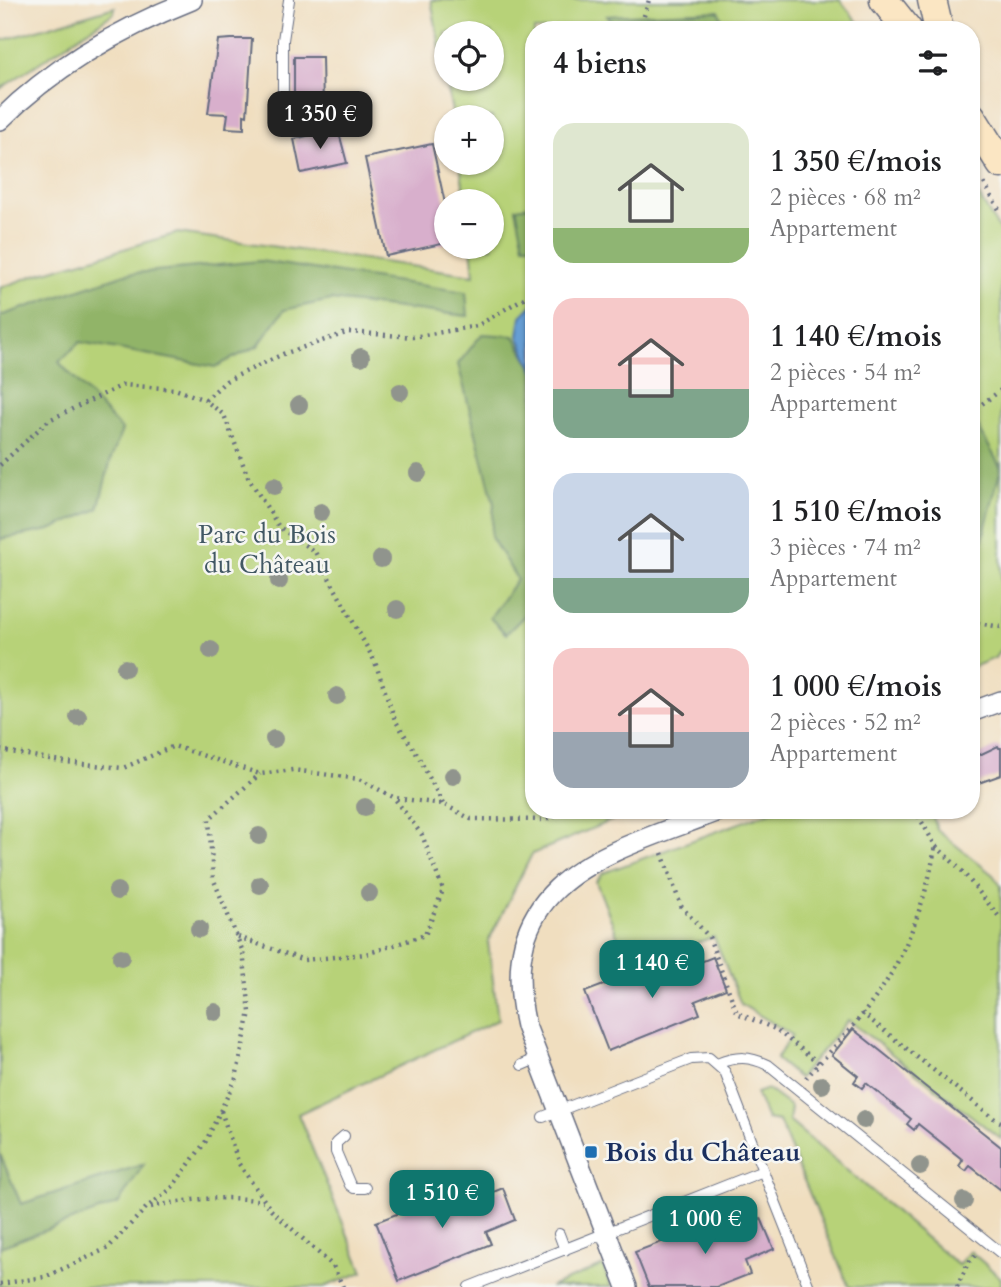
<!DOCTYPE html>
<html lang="fr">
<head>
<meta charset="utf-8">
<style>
  :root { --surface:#fff; --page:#f2f2f2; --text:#202124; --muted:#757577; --accent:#0f766e }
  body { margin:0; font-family:Cardo,serif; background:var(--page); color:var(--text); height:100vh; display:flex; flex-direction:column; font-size:26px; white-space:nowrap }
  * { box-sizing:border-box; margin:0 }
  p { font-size:23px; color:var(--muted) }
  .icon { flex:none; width:38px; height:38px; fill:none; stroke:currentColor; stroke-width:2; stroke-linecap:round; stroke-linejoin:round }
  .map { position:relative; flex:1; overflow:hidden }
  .panel { position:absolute; left:525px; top:21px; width:455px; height:798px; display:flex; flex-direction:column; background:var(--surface); border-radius:28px; box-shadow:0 2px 5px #0004 }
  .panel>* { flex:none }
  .tools { position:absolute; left:434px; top:21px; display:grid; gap:14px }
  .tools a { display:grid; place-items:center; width:70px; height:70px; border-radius:50%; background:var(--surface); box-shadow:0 2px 5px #0004; font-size:35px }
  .price { position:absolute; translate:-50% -60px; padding:0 16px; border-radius:14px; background:var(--accent); color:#fff; font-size:23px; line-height:46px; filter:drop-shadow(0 2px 4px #0008) }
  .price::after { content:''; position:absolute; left:50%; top:42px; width:21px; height:16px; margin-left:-10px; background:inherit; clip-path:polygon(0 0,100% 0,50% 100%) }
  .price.active { background:#222; color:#fff }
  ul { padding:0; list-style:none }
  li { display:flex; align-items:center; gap:21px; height:175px; padding:0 28px }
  li span { display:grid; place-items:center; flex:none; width:196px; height:140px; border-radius:21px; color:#555 }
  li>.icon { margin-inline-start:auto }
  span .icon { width:84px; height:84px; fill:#fffc; stroke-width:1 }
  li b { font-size:30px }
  h2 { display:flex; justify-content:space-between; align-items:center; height:84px; padding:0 28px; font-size:30px }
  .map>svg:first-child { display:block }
  .green { fill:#b7d278; stroke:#69806b; stroke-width:2; fill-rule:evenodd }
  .forest { fill:#91b468; stroke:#567263; stroke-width:2 }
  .water { fill:#669ed4; stroke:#406699; stroke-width:2 }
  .building { fill:#d8afcc }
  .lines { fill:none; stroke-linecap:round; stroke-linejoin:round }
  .lane-casing { stroke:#666c80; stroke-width:12 }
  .street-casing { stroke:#666c80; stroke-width:22 }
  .secondary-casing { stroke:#666c80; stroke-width:31 }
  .path { stroke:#666c80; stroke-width:4.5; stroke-dasharray:2 5; stroke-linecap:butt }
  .lane { stroke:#fff; stroke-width:10 }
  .street { stroke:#fff; stroke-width:19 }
  .secondary { stroke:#fbe6c3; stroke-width:28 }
  .tree { fill:#90948d }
  .poi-dot { fill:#1f6fb2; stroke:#f6f6f2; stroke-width:2.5 }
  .labels { text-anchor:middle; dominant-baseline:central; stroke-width:5; stroke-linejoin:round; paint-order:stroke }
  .park-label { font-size:26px; fill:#425864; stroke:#f6f6f2 }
  .poi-label { font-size:26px; font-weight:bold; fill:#1b2f5e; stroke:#f6f6f2; text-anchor:start }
</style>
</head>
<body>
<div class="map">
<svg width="1001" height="1287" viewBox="0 0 1001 1287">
  <rect width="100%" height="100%" fill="#f6f6f2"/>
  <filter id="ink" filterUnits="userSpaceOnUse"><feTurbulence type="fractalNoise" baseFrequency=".0143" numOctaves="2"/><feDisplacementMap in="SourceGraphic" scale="14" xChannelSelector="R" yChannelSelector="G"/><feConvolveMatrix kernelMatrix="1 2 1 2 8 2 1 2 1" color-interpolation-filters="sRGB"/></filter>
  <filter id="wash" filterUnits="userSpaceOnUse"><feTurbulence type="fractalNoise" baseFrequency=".00686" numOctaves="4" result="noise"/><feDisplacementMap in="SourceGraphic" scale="28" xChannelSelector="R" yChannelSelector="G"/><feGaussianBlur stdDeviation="1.57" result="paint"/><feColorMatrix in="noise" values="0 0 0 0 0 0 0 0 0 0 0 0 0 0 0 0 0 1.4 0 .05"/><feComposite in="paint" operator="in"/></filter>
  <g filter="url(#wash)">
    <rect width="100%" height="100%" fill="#f0debf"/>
    <path class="green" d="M431,0H840L864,30H534V810H636L532,854L488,942L498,1020L298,1114L363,1272L324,1287H0V288L35,275L178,233L474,275L471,247H492V201H465L460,163H492V117H453ZM446,33H492V79H446Z
      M115,7L114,13L0,89V41Z
      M971,183L1001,233V648L995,658L971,668Z
      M775,810H931L937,830L993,875L1001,886V1139L848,1020L799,1078L776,1059L792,1035L741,1004L714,937L629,965L596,882L603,873Z
      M767,1089L791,1107L789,1121L958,1265L970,1251L1001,1278V1287H849L779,1121L767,1119L756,1093Z
      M603,1266L611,1287H550L602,1266Z"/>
    <path class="forest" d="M719,11L726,30H620L607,16Z
      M534,205V245H524L516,208Z
      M260,261L466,292L468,316L331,300L284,310L258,346L215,367L80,342L59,362L122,430L111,459L98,509L50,530L0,539V316L125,274Z
      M482,334L514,336L534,371V606L506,634L490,618L517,579L491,537L494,504L458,364Z
      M971,414L1001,468L979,553L971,555Z
      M0,1154L21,1204L144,1164L118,1204L0,1247Z"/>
    <path class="water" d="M534,303V371L518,336L521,316Z"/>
    <g id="blocks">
      <path class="building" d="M231,39H252L247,116L244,115V129L226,128L228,114L208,113L218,40Z
        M294,57H322L323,109H294Z
        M338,129L347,163L301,173L294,139Z
        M432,144L446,208V243L386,256L365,158Z
        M998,746L999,748H1001V775L973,785L975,789L971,791V759Z
        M677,957L683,969L713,957L726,989L695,1001L700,1014L608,1051L585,992Z
        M853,1029L1001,1147V1190L970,1166L966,1171L959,1166L963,1160L918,1124L914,1130L907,1124L911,1119L866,1083L862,1088L854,1082L858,1076L832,1055Z
        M468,1186L474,1200L503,1188L515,1220L486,1232L491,1244L399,1281L376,1222Z
        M727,1217L733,1230L761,1218L774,1249L745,1261L750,1274L717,1287H649L635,1252Z"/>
    </g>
  </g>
  <g filter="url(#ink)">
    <use href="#blocks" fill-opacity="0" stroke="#666c80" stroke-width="2"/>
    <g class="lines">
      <g class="lane-casing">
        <path id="lane" d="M283,113V40L289,0
          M717,1064C737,1056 749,1056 768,1065L1001,1253
          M522,1065L538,1058
          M344,1136L336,1143V1152L350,1185L354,1188H365
          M763,1171L809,1287
          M559,1234L565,1250
          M469,1287L763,1171L725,1072L709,1058L691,1059L543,1117"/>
      </g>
      <g class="street-casing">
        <path id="street" d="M0,120C54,66 121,28 192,0
          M971,712L1001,701
          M627,1287L526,1026C492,876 611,853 721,810"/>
      </g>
      <g class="secondary-casing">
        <path id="secondary" d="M884,0L908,30
          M932,0L939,30
          M971,116L1001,164"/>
      </g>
      <path class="path" d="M642,30L643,19L649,0
        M984,183L1001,213
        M205,400L226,381L283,354L349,332L413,337L477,326L534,292
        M971,412L1001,390
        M0,465L49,420L123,385L175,389L205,400L224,415L248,477L279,527L315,552L375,662L395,720L418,756L443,804
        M971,622L1001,627
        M0,750L66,762L123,768L174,746L260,774L293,770L359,779L395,798L443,804L471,819L545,820L571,810
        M915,810L935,845L962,871L1001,919
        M662,853L681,906L709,937L737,1013L775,1029L819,1063
        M238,937L304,960L366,954L425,935L443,890L422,835L395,799
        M862,1013L996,1120L1001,1122
        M806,1078C831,1050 859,1022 880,991C906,955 930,889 935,845
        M221,1111L239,1164L271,1210L333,1266L343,1287
        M151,1207C189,1199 224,1195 263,1201
        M0,1284L45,1277L108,1248L147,1207L171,1189L206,1141L236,1078L250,1012L243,952L213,878L209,819L260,774
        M957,1287L968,1263L978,1252"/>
      <use href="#lane" class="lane"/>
      <use href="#street" class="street"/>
      <use href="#secondary" class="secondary"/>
    </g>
    <g class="tree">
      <circle cx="361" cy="357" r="9"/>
      <circle cx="400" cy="392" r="9"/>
      <circle cx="299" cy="405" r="9"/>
      <circle cx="418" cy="473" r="9"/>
      <circle cx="274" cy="486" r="9"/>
      <circle cx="321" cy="512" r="9"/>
      <circle cx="381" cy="559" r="9"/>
      <circle cx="279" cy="581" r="9"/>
      <circle cx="397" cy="609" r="9"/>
      <circle cx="211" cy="650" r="9"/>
      <circle cx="125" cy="668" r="9"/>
      <circle cx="337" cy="696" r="9"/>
      <circle cx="78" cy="717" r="9"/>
      <circle cx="274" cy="739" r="9"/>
      <circle cx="453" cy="776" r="9"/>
      <circle cx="365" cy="807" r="9"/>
      <circle cx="259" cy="836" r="9"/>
      <circle cx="260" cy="885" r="9"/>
      <circle cx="117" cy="891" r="9"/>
      <circle cx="369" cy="893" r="9"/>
      <circle cx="199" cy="929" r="9"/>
      <circle cx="121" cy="957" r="9"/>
      <circle cx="215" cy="1012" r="9"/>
      <circle cx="822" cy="1085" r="9"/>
      <circle cx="864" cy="1120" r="9"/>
      <circle cx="920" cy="1166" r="9"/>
      <circle cx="964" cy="1201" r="9"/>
    </g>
  </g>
  <rect class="poi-dot" x="584" y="1145" width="14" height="14" rx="3.5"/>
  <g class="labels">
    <g class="park-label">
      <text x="267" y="534">Parc du Bois<tspan x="267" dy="30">du Château</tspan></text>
    </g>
    <g class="poi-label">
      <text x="605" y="1152">Bois du Château</text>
    </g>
  </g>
</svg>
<div class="tools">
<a><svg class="icon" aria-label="locate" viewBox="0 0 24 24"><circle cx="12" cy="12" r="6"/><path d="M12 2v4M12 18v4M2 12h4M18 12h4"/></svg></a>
<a>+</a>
<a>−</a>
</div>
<b class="price active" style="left:320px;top:151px">1 350 €</b>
<b class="price" style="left:652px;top:1000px">1 140 €</b>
<b class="price" style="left:442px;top:1230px">1 510 €</b>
<b class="price" style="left:705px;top:1256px">1 000 €</b>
<section class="panel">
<h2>4 biens<svg class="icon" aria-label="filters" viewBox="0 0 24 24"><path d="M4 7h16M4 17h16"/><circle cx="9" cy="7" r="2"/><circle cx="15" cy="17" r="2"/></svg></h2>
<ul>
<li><span style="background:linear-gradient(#dfe7d0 75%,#8fb573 0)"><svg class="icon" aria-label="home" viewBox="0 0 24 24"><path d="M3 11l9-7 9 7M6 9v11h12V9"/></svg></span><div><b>1 350 €/mois</b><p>2 pièces · 68 m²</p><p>Appartement</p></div></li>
<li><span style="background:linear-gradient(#f6c9c9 65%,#7fa58c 0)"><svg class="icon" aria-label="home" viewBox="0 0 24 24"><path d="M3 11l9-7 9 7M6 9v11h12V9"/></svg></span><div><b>1 140 €/mois</b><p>2 pièces · 54 m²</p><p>Appartement</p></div></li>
<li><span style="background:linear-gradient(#c9d6e8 75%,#7fa58c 0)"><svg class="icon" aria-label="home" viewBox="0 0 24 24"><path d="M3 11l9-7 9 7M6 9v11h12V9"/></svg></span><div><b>1 510 €/mois</b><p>3 pièces · 74 m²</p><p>Appartement</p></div></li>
<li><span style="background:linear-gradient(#f6c9c9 60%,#9aa5b1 0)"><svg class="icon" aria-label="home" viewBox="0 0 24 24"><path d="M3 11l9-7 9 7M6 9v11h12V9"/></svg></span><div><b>1 000 €/mois</b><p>2 pièces · 52 m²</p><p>Appartement</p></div></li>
</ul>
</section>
</div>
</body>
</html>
